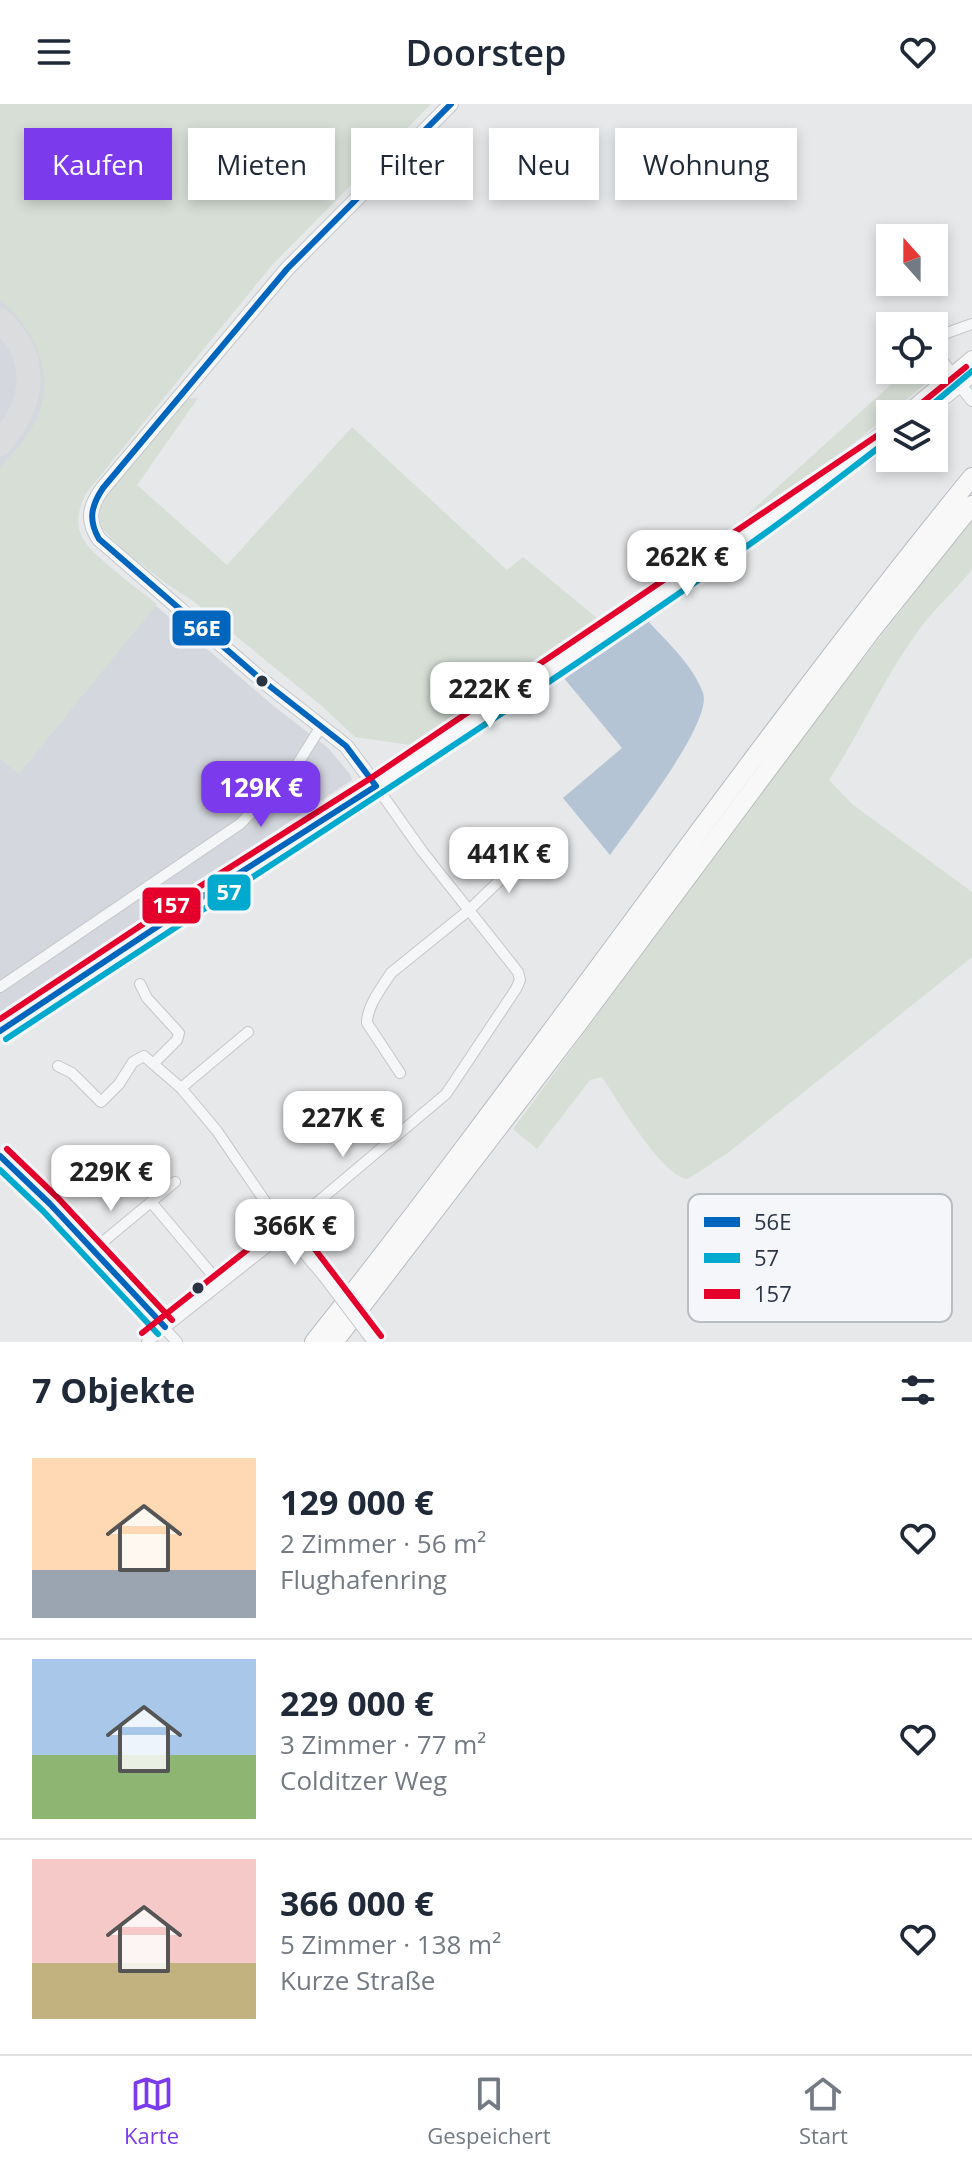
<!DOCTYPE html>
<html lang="de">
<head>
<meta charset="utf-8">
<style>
  :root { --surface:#fff; --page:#f6f6f7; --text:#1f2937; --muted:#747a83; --line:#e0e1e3; --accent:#7c3aed }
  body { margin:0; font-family:"Open Sans",sans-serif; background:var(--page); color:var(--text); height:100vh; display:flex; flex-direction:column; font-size:30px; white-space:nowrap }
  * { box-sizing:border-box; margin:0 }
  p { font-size:26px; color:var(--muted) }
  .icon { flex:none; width:44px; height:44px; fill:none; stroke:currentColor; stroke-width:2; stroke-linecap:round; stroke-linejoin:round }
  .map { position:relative; height:1238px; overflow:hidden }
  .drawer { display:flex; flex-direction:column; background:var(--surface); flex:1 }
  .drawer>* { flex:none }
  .top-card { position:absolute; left:24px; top:24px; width:924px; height:72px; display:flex; gap:16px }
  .needle { width:52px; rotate:339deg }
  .controls { position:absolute; left:876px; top:120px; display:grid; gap:16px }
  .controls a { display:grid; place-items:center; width:72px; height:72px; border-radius:0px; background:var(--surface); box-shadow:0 4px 12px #0003; font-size:40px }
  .price { position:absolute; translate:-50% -68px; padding:0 18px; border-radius:16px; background:#fff; color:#222; font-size:26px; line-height:52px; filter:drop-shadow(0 2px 4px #0008) }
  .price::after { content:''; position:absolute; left:50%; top:48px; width:24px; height:18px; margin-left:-12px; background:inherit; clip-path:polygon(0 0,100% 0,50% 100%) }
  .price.on { background:var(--accent); color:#fff }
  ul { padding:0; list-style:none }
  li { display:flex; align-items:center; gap:24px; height:200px; padding:0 32px }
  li+li { border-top:2px solid var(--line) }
  li span { display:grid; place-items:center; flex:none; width:224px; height:160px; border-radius:0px; color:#555 }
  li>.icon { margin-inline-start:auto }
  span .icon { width:96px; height:96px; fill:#fffc; stroke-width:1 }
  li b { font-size:34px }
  h2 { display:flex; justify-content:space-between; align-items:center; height:96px; padding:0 32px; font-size:34px }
  .pill { padding:0 28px; border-radius:0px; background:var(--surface); box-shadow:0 4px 12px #0003; font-size:28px; line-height:72px }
  .pill.on { background:var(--accent); color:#fff }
  header { display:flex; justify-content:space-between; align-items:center; height:104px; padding:0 32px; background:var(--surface); font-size:36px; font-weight:600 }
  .menu { display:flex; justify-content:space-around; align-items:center; height:112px; border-top:2px solid var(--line); background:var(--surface); font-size:22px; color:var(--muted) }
  .menu a { display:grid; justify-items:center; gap:4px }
  .menu .on { color:var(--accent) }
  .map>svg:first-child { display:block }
  .built { fill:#d4d7dd }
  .green { fill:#d6ded6 }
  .water { fill:#b4c4d5 }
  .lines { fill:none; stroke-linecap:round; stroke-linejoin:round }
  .taxiway { stroke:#dadcde; stroke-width:24 }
  .minor-casing { stroke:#c4c6c8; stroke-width:12 }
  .tertiary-casing { stroke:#c4c6c8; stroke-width:14 }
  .secondary-casing { stroke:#c4c6c8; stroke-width:16 }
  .motorway-casing { stroke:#b8bbbf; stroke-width:20 }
  .minor { stroke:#f5f6f7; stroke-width:10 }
  .tertiary { stroke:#f5f6f7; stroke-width:12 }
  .secondary { stroke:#f8f8f8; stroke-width:14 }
  .motorway { stroke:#f8f8f8; stroke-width:18 }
  .minor-bridge-casing { stroke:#c4c6c8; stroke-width:12; stroke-linecap:butt }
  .minor-bridge { stroke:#f5f6f7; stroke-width:10 }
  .bus-1-casing { stroke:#f4f6f9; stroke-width:12 }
  .bus-2-casing { stroke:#f4f6f9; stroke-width:12 }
  .bus-3-casing { stroke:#f4f6f9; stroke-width:12 }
  .bus-1 { stroke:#0065bd; stroke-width:6 }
  .bus-2 { stroke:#00a9ce; stroke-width:6 }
  .bus-3 { stroke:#e4002b; stroke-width:6 }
  .bus-dot { fill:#2b3445; stroke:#f4f6f9; stroke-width:3 }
  .key { fill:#f4f6f9; stroke:#b8bcc3; stroke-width:2 }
  .key-label { font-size:22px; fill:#2b3445 }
  .line-badge { stroke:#f4f6f9; stroke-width:3 }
  .badge-label { font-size:22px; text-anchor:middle; font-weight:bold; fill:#fff }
</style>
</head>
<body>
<header><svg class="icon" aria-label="menu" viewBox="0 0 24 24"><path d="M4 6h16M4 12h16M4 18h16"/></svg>Doorstep<svg class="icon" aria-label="heart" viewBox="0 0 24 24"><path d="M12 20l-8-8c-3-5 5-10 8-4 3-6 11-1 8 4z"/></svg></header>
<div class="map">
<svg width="972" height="1238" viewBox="0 0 972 1238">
  <rect width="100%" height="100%" fill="#e6e8ea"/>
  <path class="built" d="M0,0L266,162L138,315L74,405L82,439L275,603L328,644L350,670L352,676L0,911Z"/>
  <path class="green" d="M0,0H431L273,160L87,388C80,400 75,417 81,431C90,452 138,485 157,500L19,670L0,655V364C9,353 20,342 28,330C60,282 41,230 0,196Z
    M934,259L937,266L931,275L841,350L740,423L737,420L907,266H934Z
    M198,294L137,381L227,461L352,323L507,466L523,453L598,515L411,641L355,633L323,603L192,496L168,481L122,445L101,423L98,409L104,394L185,295Z
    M972,415V465C956,487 934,504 919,526C884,573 861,627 829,676L852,700L972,788V853L729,1048L688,1075C663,1074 617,995 602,973L590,976L537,1045L513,1025L804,631Z"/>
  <path class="water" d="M647,516C667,538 693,561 703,589C713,619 630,723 610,751L563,694L622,644L563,573Z"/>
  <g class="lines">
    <path class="taxiway" d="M0,216C42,255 34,299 0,340"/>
    <g class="minor-casing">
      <path id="minor" d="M934,241L944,230L972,220
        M934,244L952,270
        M140,880L147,894L179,929L177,936L154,959
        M0,883L240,720L295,664L322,621
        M248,928L181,984L217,1027L286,1128L324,1173
        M58,962L72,969L101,998L119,980L133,958L144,952L181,984
        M400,969L367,919C367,902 382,883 391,869L469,806L526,751
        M0,1052L50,1100L177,1238
        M175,1078L151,1098L220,1180
        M93,1146L151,1098
        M147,1238L286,1128L295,1117L446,990L516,885L520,876L518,868L422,747L376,682"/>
    </g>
    <g class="tertiary-casing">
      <path id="tertiary" d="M954,273L972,296"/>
    </g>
    <g class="secondary-casing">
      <path id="secondary" d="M905,310L972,254
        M924,310L972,271
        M871,338L890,323
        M376,682L346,642L263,577L99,435C86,416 90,401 103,384L287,165L451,0
        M0,927L205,791L376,682L890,335"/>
    </g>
    <g class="motorway-casing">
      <path id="motorway" d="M314,1238C540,954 743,654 972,373
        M334,1238L577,921L868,531L972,401"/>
    </g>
    <use href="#minor" class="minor"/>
    <use href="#tertiary" class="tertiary"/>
    <use href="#secondary" class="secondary"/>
    <use href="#motorway" class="motorway"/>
    <g class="minor-bridge-casing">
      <path id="minor-bridge" d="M324,1173L373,1238"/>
    </g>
    <use href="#minor-bridge" class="minor-bridge"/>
    <g class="bus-1-casing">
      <path id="bus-1" d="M376,682L346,642L263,577L99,435C88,416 91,402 103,384L287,165L451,0
        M0,927L205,791L376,682
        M0,1052L50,1100L165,1223"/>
    </g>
    <g class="bus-2-casing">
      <path id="bus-2" d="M921,310L972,267
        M6,935C250,773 499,616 740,447C791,412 840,373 890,335
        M0,1066L43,1107L158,1230"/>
    </g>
    <g class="bus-3-casing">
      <path id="bus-3" d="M918,302L966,263
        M0,915L199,783L371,674L884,327
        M7,1045L57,1093L172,1216
        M288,1118L298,1123L381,1232
        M142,1229L280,1120"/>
    </g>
    <use href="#bus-1" class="bus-1"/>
    <use href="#bus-2" class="bus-2"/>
    <use href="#bus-3" class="bus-3"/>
  </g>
  <g class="bus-dot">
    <circle cx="262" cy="577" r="7"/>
    <circle cx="198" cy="1184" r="7"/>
  </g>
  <rect x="688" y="1090" width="264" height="128" rx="12" class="key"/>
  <rect x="704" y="1113" width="36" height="10" fill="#0065bd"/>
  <rect x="704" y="1149" width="36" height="10" fill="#00a9ce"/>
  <rect x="704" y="1185" width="36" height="10" fill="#e4002b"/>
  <g class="key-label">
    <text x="754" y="1126">56E</text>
    <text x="754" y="1162">57</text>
    <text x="754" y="1198">157</text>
  </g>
  <g class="line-badge">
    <rect x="171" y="505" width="61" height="38" rx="8" fill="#0065bd"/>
    <rect x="206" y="769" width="46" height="39" rx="8" fill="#00a9ce"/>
    <rect x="141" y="782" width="61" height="39" rx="8" fill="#e4002b"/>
  </g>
  <g class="badge-label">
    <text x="202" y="532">56E</text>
    <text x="229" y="796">57</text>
    <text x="171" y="809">157</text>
  </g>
</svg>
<div class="controls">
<a><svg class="needle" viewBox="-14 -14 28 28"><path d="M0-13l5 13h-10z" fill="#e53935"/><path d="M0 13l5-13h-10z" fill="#747a83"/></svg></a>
<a><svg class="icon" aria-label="locate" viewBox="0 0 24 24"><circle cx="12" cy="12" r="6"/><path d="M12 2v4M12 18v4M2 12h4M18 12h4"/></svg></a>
<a><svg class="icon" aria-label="layers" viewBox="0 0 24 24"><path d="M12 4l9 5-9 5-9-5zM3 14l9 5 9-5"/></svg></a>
</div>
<b class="price" style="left:687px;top:494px">262K €</b>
<b class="price" style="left:490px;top:626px">222K €</b>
<b class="price on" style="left:261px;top:725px">129K €</b>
<b class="price" style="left:509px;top:791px">441K €</b>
<b class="price" style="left:343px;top:1055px">227K €</b>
<b class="price" style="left:111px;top:1109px">229K €</b>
<b class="price" style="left:295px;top:1163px">366K €</b>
<div class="top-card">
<a class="pill on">Kaufen</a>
<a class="pill">Mieten</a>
<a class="pill">Filter</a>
<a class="pill">Neu</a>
<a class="pill">Wohnung</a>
</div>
</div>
<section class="drawer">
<h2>7 Objekte<svg class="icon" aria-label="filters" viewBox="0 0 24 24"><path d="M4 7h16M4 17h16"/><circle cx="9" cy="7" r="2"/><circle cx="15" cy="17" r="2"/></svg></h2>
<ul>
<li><span style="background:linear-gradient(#ffd9b3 70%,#9aa5b1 0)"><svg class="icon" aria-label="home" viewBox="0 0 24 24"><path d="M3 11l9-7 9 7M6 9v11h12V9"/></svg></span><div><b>129 000 €</b><p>2 Zimmer · 56 m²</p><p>Flughafenring</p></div><svg class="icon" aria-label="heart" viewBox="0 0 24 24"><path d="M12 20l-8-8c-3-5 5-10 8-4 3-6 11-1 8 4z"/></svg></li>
<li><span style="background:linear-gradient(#a9c7e8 60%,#8fb573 0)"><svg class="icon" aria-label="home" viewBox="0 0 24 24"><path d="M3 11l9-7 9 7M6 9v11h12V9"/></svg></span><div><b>229 000 €</b><p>3 Zimmer · 77 m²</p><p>Colditzer Weg</p></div><svg class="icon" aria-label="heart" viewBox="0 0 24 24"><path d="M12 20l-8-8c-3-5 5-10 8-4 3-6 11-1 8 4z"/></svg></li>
<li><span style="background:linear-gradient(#f6c9c9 65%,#c2b280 0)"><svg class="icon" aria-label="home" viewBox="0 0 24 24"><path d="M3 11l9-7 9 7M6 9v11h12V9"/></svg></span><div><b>366 000 €</b><p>5 Zimmer · 138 m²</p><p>Kurze Straße</p></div><svg class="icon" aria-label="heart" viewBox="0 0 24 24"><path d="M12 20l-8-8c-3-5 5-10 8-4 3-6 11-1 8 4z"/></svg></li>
</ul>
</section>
<nav class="menu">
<a class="on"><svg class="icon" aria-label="map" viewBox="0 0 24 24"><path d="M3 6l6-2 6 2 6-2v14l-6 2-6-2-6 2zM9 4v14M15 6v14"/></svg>Karte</a>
<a><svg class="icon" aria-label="saved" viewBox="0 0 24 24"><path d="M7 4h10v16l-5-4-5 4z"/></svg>Gespeichert</a>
<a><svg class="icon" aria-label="home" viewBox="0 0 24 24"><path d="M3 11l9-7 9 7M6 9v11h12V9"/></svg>Start</a>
</nav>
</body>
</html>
